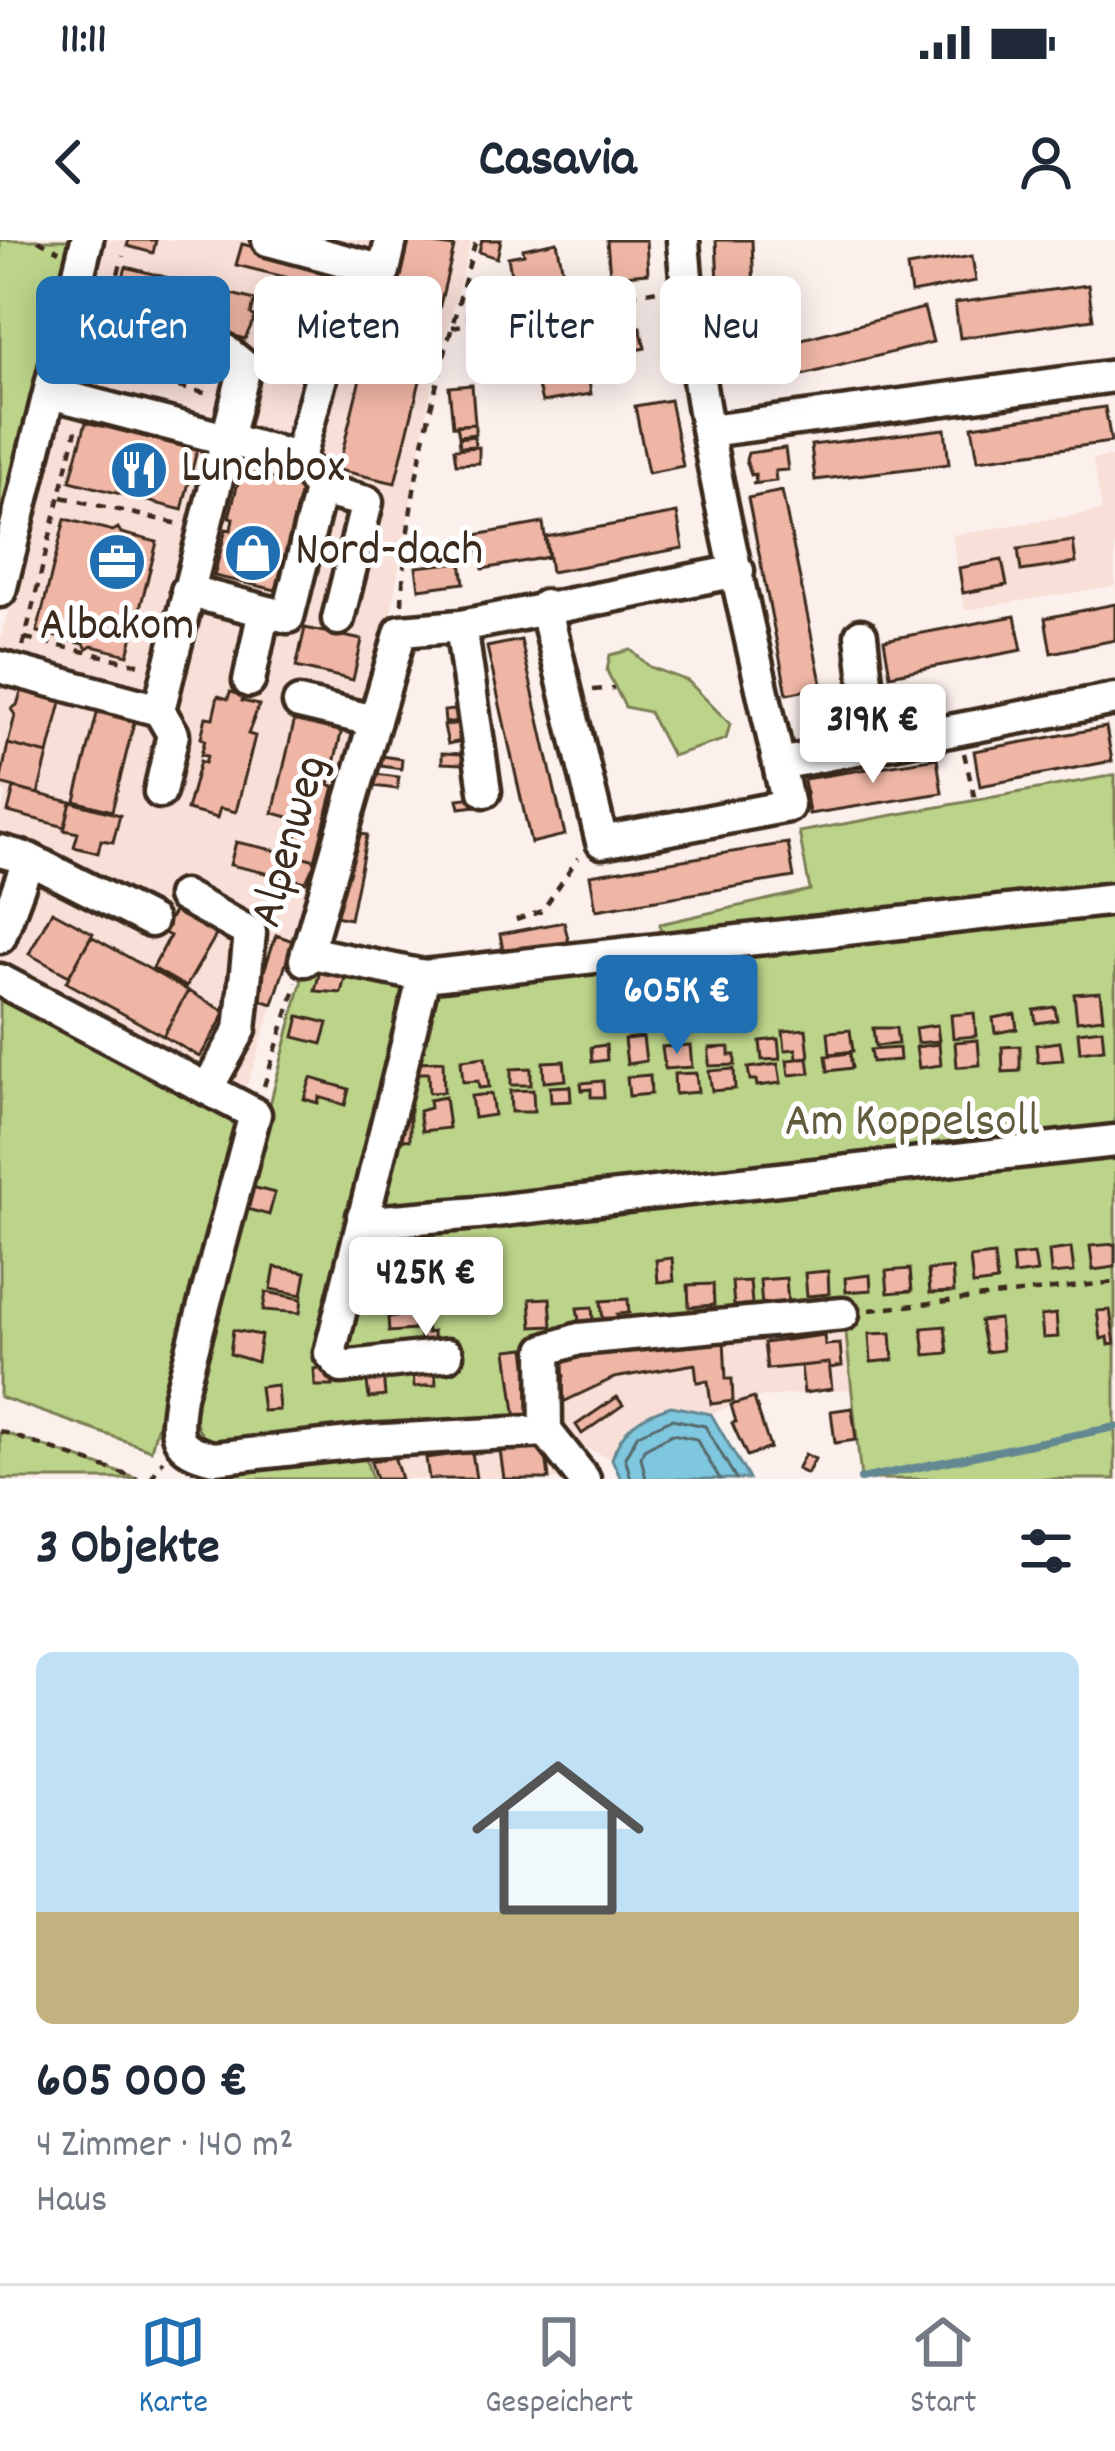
<!DOCTYPE html>
<html lang="de">
<head>
<meta charset="utf-8">
<style>
  :root { --surface:#fff; --page:#f6f6f7; --text:#1f2937; --muted:#747a83; --line:#e0e1e3; --accent:#1f6fb2 }
  body { margin:0; font-family:Dekko,sans-serif; background:var(--page); color:var(--text); height:100vh; display:flex; flex-direction:column; font-size:45px; white-space:nowrap }
  * { box-sizing:border-box; margin:0 }
  p { font-size:39px; color:var(--muted) }
  .icon { flex:none; width:66px; height:66px; fill:none; stroke:currentColor; stroke-width:2; stroke-linecap:round; stroke-linejoin:round }
  .map { position:relative; height:1239px; overflow:hidden }
  .sheet { display:flex; flex-direction:column; background:var(--surface); flex:1 }
  .sheet>* { flex:none }
  .guide { position:absolute; left:36px; top:36px; width:1044px; height:108px; display:flex; gap:24px }
  .price { position:absolute; translate:-50% -102px; padding:0 27px; border-radius:12px; background:#fff; color:#222; font-size:39px; line-height:78px; filter:drop-shadow(0 3px 6px #0008) }
  .price::after { content:''; position:absolute; left:50%; top:72px; width:36px; height:27px; margin-left:-18px; background:inherit; clip-path:polygon(0 0,100% 0,50% 100%) }
  .price.current { background:var(--accent); color:#fff }
  ul { padding:0; list-style:none }
  li { display:grid; align-content:center; gap:24px; height:636px; padding:0 36px }
  li+li { border-top:3px solid var(--line) }
  li span { display:grid; place-items:center; height:372px; border-radius:18px; color:#555 }
  li>.icon { margin-inline-start:auto }
  span .icon { width:216px; height:216px; fill:#fffc; stroke-width:1 }
  li b { font-size:51px }
  h2 { display:flex; justify-content:space-between; align-items:center; height:144px; padding:0 36px; font-size:51px }
  .chip { padding:0 42px; border-radius:18px; background:var(--surface); box-shadow:0 6px 30px #0003; font-size:42px; line-height:108px }
  .chip.current { background:var(--accent); color:#fff }
  .status { display:flex; justify-content:space-between; align-items:center; height:84px; padding:0 60px; background:var(--surface); direction:ltr }
  .status svg { height:33px; fill:currentColor }
  header { display:flex; justify-content:space-between; align-items:center; height:156px; padding:0 36px; background:var(--surface); font-size:54px; font-weight:800 }
  .dock { display:flex; justify-content:space-around; align-items:center; height:168px; border-top:3px solid var(--line); background:var(--surface); font-size:33px; color:var(--muted) }
  .dock a { display:grid; justify-items:center; gap:6px }
  .dock .current { color:var(--accent) }
  .map>svg:first-child { display:block }
  .built { fill:#f8dfd7 }
  .green { fill:#bcd48a; stroke:#7c7f54; stroke-width:3 }
  .water { fill:#7ec7df; stroke:#638892; stroke-width:3 }
  .lines { fill:none; stroke-linecap:round; stroke-linejoin:round }
  .shore { stroke:#56696b; stroke-width:3 }
  .stream { stroke:#638892; stroke-width:8 }
  .building { fill:#efb6a5; stroke:#3b2a1e; stroke-width:3 }
  .minor-casing { stroke:#3b2a1e; stroke-width:39 }
  .path { stroke:#3b2a1e; stroke-width:4.5; stroke-dasharray:9 9; stroke-linecap:butt }
  .minor { stroke:#fff; stroke-width:30 }
  .labels { text-anchor:middle; dominant-baseline:central; stroke-width:10; stroke-linejoin:round; paint-order:stroke }
  .poi-label { font-size:48px; fill:#3b2a1e; stroke:#fff; text-anchor:start }
  .street-label { font-size:48px; fill:#3b2a1e; stroke:#fff }
  .park-label { font-size:48px; fill:#625d3e; stroke:#fff }
</style>
</head>
<body>
<div class="status"><b>11:11</b><svg viewBox="0 0 49 12"><path d="M0 12V9h3v3zM5 12V6h3v6zM10 12V3h3v9zM15 12V0h3v12zM26 1h20v11H26zM47 4h2v5h-2z"/></svg></div>
<header><svg class="icon" aria-label="back" viewBox="0 0 24 24"><path d="M15 5l-7 7 7 7"/></svg>Casavia<svg class="icon" aria-label="person" viewBox="0 0 24 24"><circle cx="12" cy="8" r="4"/><path d="M4 21q1-7 8-7t8 7"/></svg></header>
<div class="map">
<svg width="1115" height="1239" viewBox="0 0 1115 1239">
  <rect width="100%" height="100%" fill="#fcf0ed"/>
  <filter id="ink" filterUnits="userSpaceOnUse"><feTurbulence type="fractalNoise" baseFrequency=".00833" numOctaves="2"/><feDisplacementMap in="SourceGraphic" scale="24" xChannelSelector="R" yChannelSelector="G"/><feConvolveMatrix kernelMatrix="1 2 1 2 8 2 1 2 1" color-interpolation-filters="sRGB"/></filter>
  <g filter="url(#ink)">
    <path class="built" d="M98,0H471L430,155L390,378L338,571L247,845L229,846L0,725V578L6,553L0,550V403Z
      M1115,216V346L964,370L952,295L1102,271L1093,219Z
      M843,1074L851,1149L753,1158L711,1174L671,1166L622,1194L612,1219L579,1205L568,1185L544,1179L525,1108Z
      M540,1202L571,1239H372L365,1216Z"/>
    <path class="green" d="M0,0H72L0,319Z
      M631,410L650,427L688,441L730,484L726,499L672,516L649,472L625,467L607,431L610,415Z
      M1115,535V654L661,706L660,684L810,650L799,592Z
      M1115,656V1239H861L844,1074L545,1110L544,1179L221,1206C193,1199 193,1175 197,1150L311,704L421,725Z
      M0,750L240,877L151,1210L0,1157Z
      M0,1191L138,1239H0Z
      M365,1216L372,1239H204L280,1225Z"/>
    <path class="water" d="M671,1166L711,1174L749,1239H621L612,1219C622,1187 640,1176 671,1166Z"/>
    <g class="lines">
      <path class="shore" d="M631,1239L625,1217L638,1194L672,1179L705,1186L736,1239
        M646,1239L641,1217L644,1209L672,1194L696,1199L720,1239"/>
      <path class="stream" d="M861,1239L1115,1187"/>
    </g>
    <path class="building" d="M129,0H156L153,13L127,6Z
      M406,0L454,7L435,86L388,75Z
      M482,0H501L497,18L479,12Z
      M607,0H646L648,33L610,36Z
      M716,0H752L757,131L722,133Z
      M557,2L565,42L514,52L508,17L524,14L523,9Z
      M242,4L343,30L338,50L236,25Z
      M972,16L976,41L911,53L907,27Z
      M126,27L255,60L251,74L255,77L245,99L209,89L199,126L182,120L174,129L146,100L153,75L116,65L120,52L117,43L122,41Z
      M488,42L493,73L468,78L469,44Z
      M1088,45L1093,79L960,98L955,63Z
      M924,68L933,102L803,135L794,101Z
      M373,85L430,99L427,112L370,97Z
      M640,87L645,108L601,117L597,94Z
      M370,97L427,112L395,243L338,230Z
      M492,100L495,113L551,103L555,125L487,137L481,102Z
      M588,133L591,154L542,162L537,142Z
      M472,145L475,184L453,186L449,147Z
      M670,160L683,226L648,233L635,166Z
      M1105,167L1111,202L978,220L972,186Z
      M86,182L197,210L182,270L70,241Z
      M475,184V194L459,196L457,185Z
      M945,189L949,224L815,240L811,205Z
      M474,196L475,206L460,207L459,198Z
      M479,207V223L456,224L454,209Z
      M785,208L788,230L775,231L776,241L752,244L756,243L755,234L751,235L746,220L748,213Z
      M241,231L302,246L276,350L214,336L226,289L231,290L233,278L229,277Z
      M782,251L822,447L787,454L748,258Z
      M677,273L683,308L551,332L546,297Z
      M65,279L113,291L118,288L121,293L157,302L128,415L92,406L87,409L84,404L37,392Z
      M543,283L548,317L483,329L476,295Z
      M1073,301L1076,323L1021,331L1018,309Z
      M1002,320L1007,345L963,353L959,328Z
      M461,322L464,343L419,349L416,327Z
      M1115,364V400L1051,413L1045,378Z
      M1015,376L1022,410L890,435L884,400Z
      M305,388L362,400L353,440L296,427Z
      M521,400L565,595L531,603L487,407Z
      M22,449L61,462L48,514L8,504L15,475L11,469L17,465Z
      M230,452L244,455L242,461L259,465L248,494L255,496L236,572L220,568L217,578L187,570L200,521L205,523L207,516L201,515L205,500L201,498L206,477L213,478L218,456L228,459Z
      M463,469L464,480L445,483L444,471Z
      M98,470L135,479L112,571L75,561Z
      M296,474L343,485L329,545L334,546L315,620L292,614L300,580L273,573Z
      M463,482L466,500L448,504L444,486Z
      M1106,487L1112,521L980,546L974,511Z
      M8,504L48,514L38,554L0,544Z
      M442,513L463,514V524L442,523Z
      M382,516L402,519L401,529L381,526Z
      M937,518L942,553L809,574L804,539Z
      M375,534L399,537L397,549L373,546Z
      M14,548L71,562L65,587L8,572Z
      M475,557L476,566L460,568L458,559Z
      M71,562L120,575L113,602L101,600L98,613L74,607L78,593L64,590Z
      M349,592L367,595L350,679L331,675Z
      M236,602L292,614L316,620L306,642L230,625Z
      M788,603L794,637L596,670L590,635Z
      M177,667L219,690L186,747L153,728L170,696L162,692Z
      M52,671L93,693L69,736L29,714Z
      M564,682L569,703L504,716L500,694Z
      M276,695L293,701L273,764L255,758Z
      M91,696L188,751L163,796L66,742Z
      M321,726L346,733L341,753L315,751Z
      M188,751L226,772L200,817L163,796Z
      M1100,752L1103,778L1077,781L1074,754Z
      M1055,767L1057,780L1036,783L1034,770Z
      M974,773L976,796L953,798L951,775Z
      M1015,774L1017,789L995,793L993,778Z
      M299,776L328,783L322,804L294,797Z
      M937,785L939,801L917,803L915,788Z
      M873,788H896L898,804L875,806Z
      M806,789L809,817L797,818L796,809L785,810L783,791Z
      M1102,789L1104,809L1080,812L1078,792Z
      M850,790L853,811L830,814L828,792Z
      M643,797L646,821L627,824L624,799Z
      M778,799L780,819L762,820L760,801Z
      M978,800L980,825L957,827L955,802Z
      M1060,802L1063,820L1038,822L1036,805Z
      M939,804L941,825L919,828L916,807Z
      M606,805L607,820L592,822L591,807Z
      M690,805L692,827L665,829L662,807Z
      M1020,806V831L1003,832L1002,807Z
      M729,807V815H735V825L709,826V808Z
      M899,808L900,820L872,822L870,810Z
      M850,813L852,828L828,831L826,816Z
      M485,817L489,847L479,848L478,841L463,842L461,820Z
      M808,818L810,833L789,835L787,820Z
      M443,821L444,852L429,853L428,833H418V822Z
      M564,821L566,840L544,842L543,822Z
      M778,824L781,843L757,846L756,840H750L748,828Z
      M531,828V845H511V829Z
      M734,829L735,849L712,851L709,831Z
      M696,833L698,852L675,854L674,834Z
      M650,835L651,854L629,856L627,837Z
      M311,838L349,849L345,865L319,857L318,863L304,859Z
      M603,841L604,857H591V849L582,850L581,843Z
      M570,846L571,861L551,862L550,847Z
      M533,850L534,872H511L510,851Z
      M491,854L494,875L474,878L471,856Z
      M445,857L449,888L422,891L419,871L430,868L429,860Z
      M398,868L410,869V900L395,899Z
      M252,947L275,953L269,975L247,969Z
      M1115,1004V1027L1093,1030L1090,1006Z
      M1071,1008L1074,1032L1051,1034L1049,1011Z
      M1034,1014L1037,1032L1014,1035L1012,1016Z
      M994,1015L997,1042L973,1045L970,1018Z
      M672,1018L674,1041L658,1042L656,1020Z
      M275,1027L306,1032L302,1055L271,1049Z
      M952,1028L954,1052L930,1053L928,1030Z
      M910,1029L912,1051L888,1053L886,1031Z
      M828,1031L829,1054L807,1056L805,1033Z
      M870,1035L871,1050L846,1052L845,1038Z
      M786,1038L788,1065L762,1068L760,1040Z
      M496,1039L498,1060L472,1062L470,1041Z
      M750,1041L752,1064L734,1066L732,1042Z
      M713,1044L714,1065L689,1067L688,1045Z
      M461,1051L462,1066L445,1067L444,1053Z
      M266,1052L302,1059L300,1073L263,1070Z
      M550,1058L552,1086L532,1087L530,1059Z
      M628,1059L629,1073L617,1074L618,1081L603,1083L601,1061Z
      M592,1067L593,1080L579,1081L577,1068Z
      M1110,1070L1115,1104L1109,1105L1108,1097L1101,1099L1097,1071Z
      M413,1074L414,1090L389,1092L388,1077Z
      M1056,1074L1058,1097L1043,1098L1041,1076Z
      M999,1079L1002,1110L986,1112L980,1081Z
      M426,1083L427,1093L433,1092L434,1110L421,1111L419,1084Z
      M945,1086L948,1113L925,1115L922,1088Z
      M233,1090L261,1095L257,1122L230,1114Z
      M891,1093L893,1120L871,1122L869,1094Z
      M824,1095L825,1105L840,1104L842,1126L830,1128L829,1123L767,1129L764,1103Z
      M724,1099L726,1139H732L733,1161L711,1164L708,1141L697,1142L695,1124L614,1138L563,1162L553,1141L564,1136L559,1122L582,1112Z
      M525,1108L534,1177L516,1180L507,1110Z
      M829,1123L832,1149L804,1153L801,1126Z
      M332,1128L333,1146H315L314,1129Z
      M435,1129L436,1145L414,1147L413,1131Z
      M383,1133L385,1156L369,1158L366,1134Z
      M277,1145L279,1170L263,1171L260,1147Z
      M617,1157L623,1165L582,1194L576,1185Z
      M754,1158L770,1208L747,1216L732,1183L736,1182L731,1165Z
      M852,1168L856,1200L835,1203L831,1171Z
      M534,1206L546,1214L549,1239H504L500,1210Z
      M472,1212L476,1239H429L426,1218Z
      M805,1214L815,1219L807,1234L797,1229Z
      M394,1216L401,1239H376L371,1222Z"/>
    <g class="lines">
      <g class="minor-casing">
        <path id="minor" d="M268,0L384,31L391,0
          M50,153L299,218
          M709,191L1115,136
          M320,250L367,262L338,379
          M0,351L87,0
          M187,351L288,377L320,250L299,218L334,89
          M545,366L602,602L788,566C749,380 696,191 683,0
          M461,386L485,551
          M861,395L873,505
          M0,427L159,470L245,127L222,108
          M249,441L261,384L273,373
          M299,463L375,481
          M159,470L173,494L160,552
          M779,524L1115,459
          M0,611L29,619L151,681
          M183,656L250,693L240,790L207,849
          M0,697L29,619
          M307,712L424,736L1115,659
          M305,720L401,391L461,386L738,331
          M424,736L330,1113L342,1127L447,1115
          M0,740L255,874L180,1156C175,1194 171,1208 214,1218L368,1201L546,1191L584,1239
          M363,976L383,981L477,973L1115,901
          M546,1191L545,1110L579,1099L843,1074"/>
      </g>
      <path class="path" d="M38,0L59,11
        M91,84L134,95L129,118L165,144L209,154
        M452,87L663,49
        M89,138L123,16
        M62,257L179,284
        M402,364C406,240 443,119 476,0
        M25,398L142,425
        M23,406L76,190
        M593,450L614,448
        M964,513L975,560
        M516,680L542,671L578,618
        M264,846L297,743
        M870,1070L1115,1042
        M0,1191L138,1239
        M151,1239L163,1220"/>
      <use href="#minor" class="minor"/>
    </g>
  </g>
  <defs>
    <g id="restaurant-disc" transform="scale(3)"><circle r="9.5" fill="#1f6fb2" stroke="#fff"/><path d="M-5-6h1v4h1v-4h1v4h1v-4h1v5L-1.5 .5V6h-2V.5L-5-1ZM5-6V6H3V1.5H1.5Q1.5-4 5-6Z" fill="#fff"/></g>
    <g id="shop-disc" transform="scale(3)"><circle r="9.5" fill="#1f6fb2" stroke="#fff"/><path d="M-5-2.5h2.3a2.7 3.5 0 0 1 5.4 0H5L5.5 6h-11ZM-1.5-2.5h3a1.5 2.3 0 0 0-3 0Z" fill="#fff"/></g>
    <g id="office-disc" transform="scale(3)"><circle r="9.5" fill="#1f6fb2" stroke="#fff"/><path d="M-6-3h4V-5.5h4V-3h4V5H-6ZM-1-4.5V-3h2v-1.5ZM-6 0V1H6V0Z" fill="#fff"/></g>
  </defs>
  <g fill-rule="evenodd">
    <use href="#restaurant-disc" x="139" y="230"/>
    <use href="#shop-disc" x="253" y="313"/>
    <use href="#office-disc" x="117" y="322"/>
  </g>
  <g class="labels">
    <g class="poi-label">
      <text x="181" y="230">Lunchbox</text>
      <text x="295" y="313">Nord-dach</text>
      <text x="117" y="388" text-anchor="middle">Albakom</text>
    </g>
    <g class="street-label">
      <text transform="translate(292 602) rotate(-74)">Alpenweg</text>
    </g>
    <g class="park-label">
      <text x="912" y="884">Am Koppelsoll</text>
    </g>
  </g>
</svg>
<b class="price" style="left:873px;top:546px">319K €</b>
<b class="price current" style="left:677px;top:817px">605K €</b>
<b class="price" style="left:426px;top:1099px">425K €</b>
<div class="guide">
<a class="chip current">Kaufen</a>
<a class="chip">Mieten</a>
<a class="chip">Filter</a>
<a class="chip">Neu</a>
</div>
</div>
<section class="sheet">
<h2>3 Objekte<svg class="icon" aria-label="filters" viewBox="0 0 24 24"><path d="M4 7h16M4 17h16"/><circle cx="9" cy="7" r="2"/><circle cx="15" cy="17" r="2"/></svg></h2>
<ul>
<li><span style="background:linear-gradient(#bfe0f5 70%,#c2b280 0)"><svg class="icon" aria-label="home" viewBox="0 0 24 24"><path d="M3 11l9-7 9 7M6 9v11h12V9"/></svg></span><div><b>605 000 €</b><p>4 Zimmer · 140 m²</p><p>Haus</p></div></li>
</ul>
</section>
<nav class="dock">
<a class="current"><svg class="icon" aria-label="map" viewBox="0 0 24 24"><path d="M3 6l6-2 6 2 6-2v14l-6 2-6-2-6 2zM9 4v14M15 6v14"/></svg>Karte</a>
<a><svg class="icon" aria-label="saved" viewBox="0 0 24 24"><path d="M7 4h10v16l-5-4-5 4z"/></svg>Gespeichert</a>
<a><svg class="icon" aria-label="home" viewBox="0 0 24 24"><path d="M3 11l9-7 9 7M6 9v11h12V9"/></svg>Start</a>
</nav>
</body>
</html>
